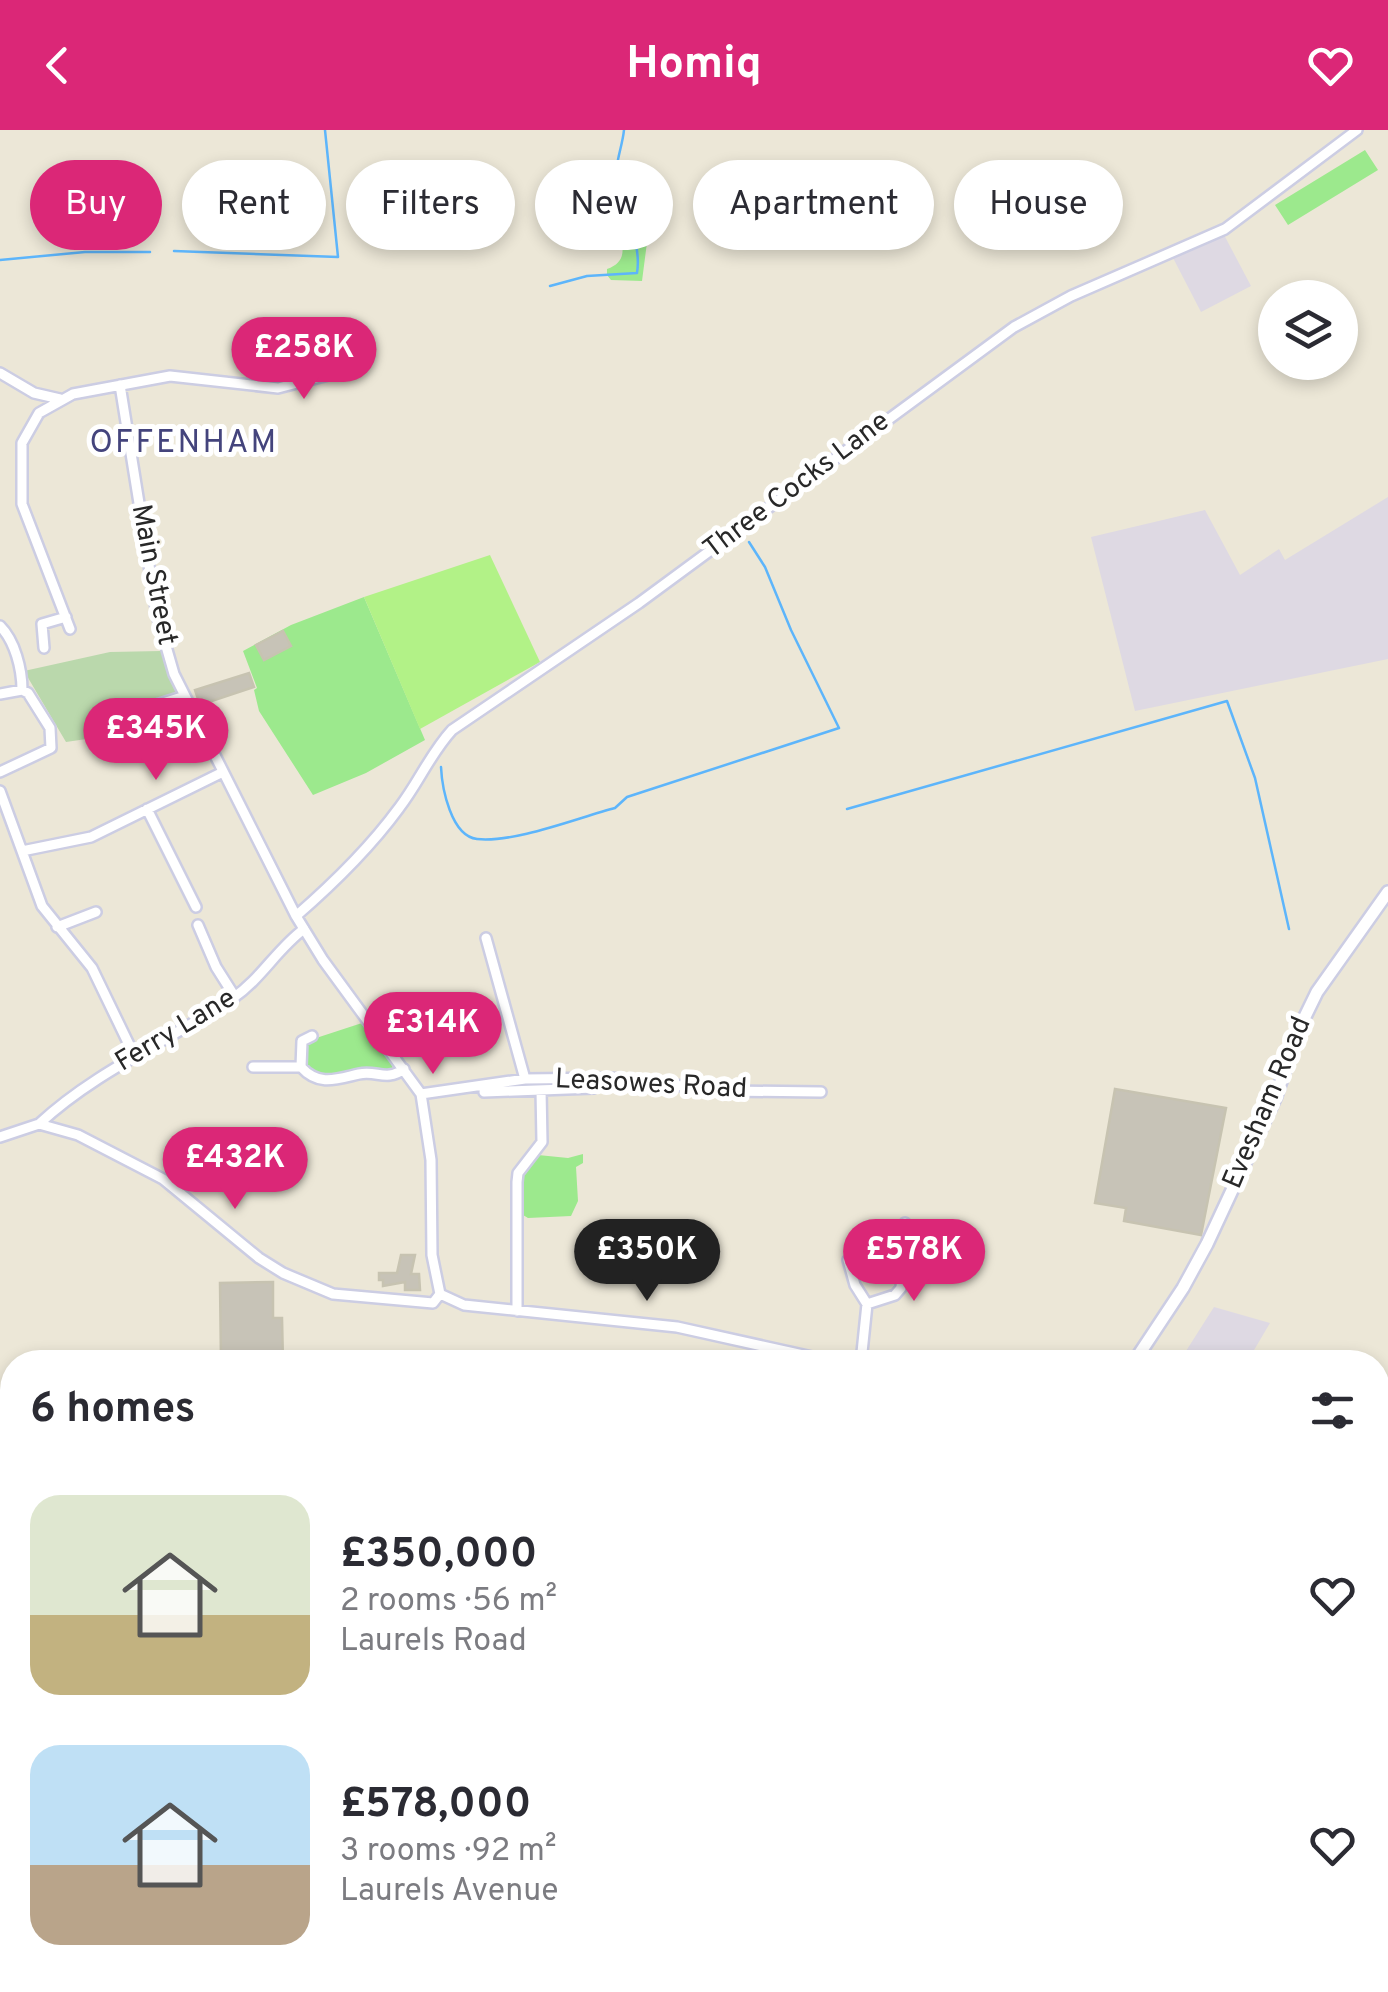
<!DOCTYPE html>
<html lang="en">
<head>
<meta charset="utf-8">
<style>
  :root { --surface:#fff; --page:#f2f2f3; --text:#2b2b33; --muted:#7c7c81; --accent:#db2777 }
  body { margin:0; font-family:Overpass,sans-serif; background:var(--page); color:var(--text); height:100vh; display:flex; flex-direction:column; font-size:38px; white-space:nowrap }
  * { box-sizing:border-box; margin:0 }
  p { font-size:32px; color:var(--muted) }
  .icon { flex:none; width:55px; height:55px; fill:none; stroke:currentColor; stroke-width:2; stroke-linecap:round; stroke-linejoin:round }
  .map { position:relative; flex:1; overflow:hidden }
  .panel { position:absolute; left:0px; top:1220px; width:1390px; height:642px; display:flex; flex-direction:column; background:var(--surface); border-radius:40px 40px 0 0; box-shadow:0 5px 15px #0003 }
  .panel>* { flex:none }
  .hud { position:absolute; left:30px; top:30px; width:1330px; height:90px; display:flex; gap:20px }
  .buttons { position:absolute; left:1258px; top:150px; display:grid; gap:20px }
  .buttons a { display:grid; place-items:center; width:100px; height:100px; border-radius:50%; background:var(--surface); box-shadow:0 5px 15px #0003; font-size:50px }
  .price { position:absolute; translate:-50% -85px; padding:0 22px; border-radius:35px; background:var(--accent); color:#fff; font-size:32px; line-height:65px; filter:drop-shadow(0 2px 5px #0008) }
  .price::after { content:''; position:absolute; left:50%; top:60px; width:30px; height:22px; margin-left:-15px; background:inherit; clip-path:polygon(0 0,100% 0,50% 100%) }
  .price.current { background:#222; color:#fff }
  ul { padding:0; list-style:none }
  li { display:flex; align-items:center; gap:30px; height:250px; padding:0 30px }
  li span { display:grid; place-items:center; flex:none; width:280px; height:200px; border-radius:30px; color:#555 }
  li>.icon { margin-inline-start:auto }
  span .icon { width:120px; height:120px; fill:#fffc; stroke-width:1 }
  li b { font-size:42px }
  h2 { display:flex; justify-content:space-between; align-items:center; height:120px; padding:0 30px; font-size:42px }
  .chip { padding:0 35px; border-radius:45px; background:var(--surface); box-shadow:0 5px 15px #0003; font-size:35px; line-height:90px }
  .chip.current { background:var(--accent); color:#fff }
  header { display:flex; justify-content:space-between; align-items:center; height:130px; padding:0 30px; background:var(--accent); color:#fff; font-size:45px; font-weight:700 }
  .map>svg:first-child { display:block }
  .industrial { fill:#ded9e3 }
  .green { fill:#9ce98d }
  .cemetery { fill:#bad8ac }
  .pitch { fill:#b2f287 }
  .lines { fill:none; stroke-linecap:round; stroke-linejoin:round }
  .stream { stroke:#5db5fb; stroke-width:2.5 }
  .river { stroke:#5db5fb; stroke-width:14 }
  .building { fill:#c7c3b7; stroke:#c7c3b1; stroke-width:2.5 }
  .street-casing { stroke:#cccde3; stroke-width:14 }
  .secondary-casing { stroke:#cccde3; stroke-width:16 }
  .street { stroke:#fff; stroke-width:9 }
  .secondary { stroke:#fff; stroke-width:11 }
  .labels { text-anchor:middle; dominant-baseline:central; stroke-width:10; stroke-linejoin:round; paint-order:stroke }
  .street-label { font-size:28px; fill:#282828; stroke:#fff }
  .quarter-label { font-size:32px; letter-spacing:2.5px; fill:#44447c; stroke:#fff }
</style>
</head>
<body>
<header><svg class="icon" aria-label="back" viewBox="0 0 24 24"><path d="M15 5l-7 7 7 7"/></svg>Homiq<svg class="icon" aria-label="heart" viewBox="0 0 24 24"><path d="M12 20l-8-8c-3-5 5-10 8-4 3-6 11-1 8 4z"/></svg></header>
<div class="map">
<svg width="1388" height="1862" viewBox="0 0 1388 1862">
  <rect width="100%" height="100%" fill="#ece7d7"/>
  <path class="industrial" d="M1222,101L1251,156L1201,182L1171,124Z
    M1388,367V529L1135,581L1091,407L1205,380L1240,445L1279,419L1285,430Z
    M1214,1177L1270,1193L1247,1232H1179Z"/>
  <path class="green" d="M1365,20L1378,40L1288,95L1275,75Z
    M630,74L649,97L642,151L611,150L607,145V139C639,128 611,98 616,76Z
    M364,467L425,610L366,643L313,665L259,581L254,560L257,558L243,521L291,495Z
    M362,893L392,933L393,942L319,947L305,935L307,911Z
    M583,1024V1033L576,1037L578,1071L571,1086L528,1088L523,1085L522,1042L538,1025L568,1028Z"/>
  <path class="cemetery" d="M161,521L177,566L93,592L100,607L66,612L24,541L110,522Z"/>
  <path class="pitch" d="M490,425L540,532L420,599L364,467Z"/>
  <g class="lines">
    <path class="stream" d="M174,121L338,127L325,0
      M0,130L85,122H150
      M550,156L587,146L637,143C642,112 624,86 618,56C613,35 622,20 624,0
      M441,637C442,658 451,706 477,709C515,713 577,688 615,678L627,667L839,598L791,500L765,437L749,412
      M847,679L1227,571L1255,648L1289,799
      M1118,1855L1119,1862"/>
    <path class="river" d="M0,1541L12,1537
      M1101,1850L1118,1855L1127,1862
      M1224,1862L1268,1853L1279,1862"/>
  </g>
  <path class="building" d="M283,501L291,516L264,530L256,515Z
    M249,543L254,557L200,575L195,560Z
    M1115,959L1226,978L1201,1105L1124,1091L1126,1078L1095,1073Z
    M401,1125H415L411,1144H419L420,1160H405V1152L383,1156V1150H379V1143H397Z
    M273,1152V1188H282L283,1232H221L220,1153Z"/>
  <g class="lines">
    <g class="street-casing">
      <path id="street" d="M0,243L34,263L60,269
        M120,255L157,485L174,544L296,786L323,830L421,964L431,1030L432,1125L440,1164
        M0,496C15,511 22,539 22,560
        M70,499L22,374V313L39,283L73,264L170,246L278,258L340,242
        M44,518L42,494L66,487
        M0,564L22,560L28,563L50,598L51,618L0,642
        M112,589L185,566
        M0,661L42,776L92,838L135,927
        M147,679L196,777
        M22,721L91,707L223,642
        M296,786C334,753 369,719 399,678C419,652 430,624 452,600L639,473L1014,197L1071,166L1225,99L1357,0
        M198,795L216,837L235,867
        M57,797L96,782
        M486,808L525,949
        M253,937H301
        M301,937C319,957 337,949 359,944C377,940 386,952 404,939
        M301,937L302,911L312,906
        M484,962L594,958
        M421,964L525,949L610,948L728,961L821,962
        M39,994C96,941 169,911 233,868C261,849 277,819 304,799
        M0,1007L39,994L78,1005L163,1049L259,1128L283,1143L333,1164L433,1173L440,1164
        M848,1130L855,1155L867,1174
        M440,1164L464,1175L677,1197L835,1232
        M517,1181V1052L518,1043L542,1012L541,960
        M861,1232L867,1174L895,1165L901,1158L905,1093
        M1378,1486L1388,1493"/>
    </g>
    <g class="secondary-casing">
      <path id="secondary" d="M1134,1232L1183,1158L1207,1114L1276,966L1299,899L1317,862L1388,762
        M839,1862L845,1850"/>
    </g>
    <use href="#street" class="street"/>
    <use href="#secondary" class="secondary"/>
  </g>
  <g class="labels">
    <g class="street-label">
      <text transform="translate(797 356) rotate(-37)">Three Cocks Lane</text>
      <text transform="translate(153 445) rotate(79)">Main Street</text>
      <text transform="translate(176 901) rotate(-31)">Ferry Lane</text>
      <text transform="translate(651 955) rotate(3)">Leasowes Road</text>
      <text transform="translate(1268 973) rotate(-67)">Evesham Road</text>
    </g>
    <g class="quarter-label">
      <text x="184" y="314">OFFENHAM</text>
    </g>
  </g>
</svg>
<div class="buttons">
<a><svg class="icon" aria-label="layers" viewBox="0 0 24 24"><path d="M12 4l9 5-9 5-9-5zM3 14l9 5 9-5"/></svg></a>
</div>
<b class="price" style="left:304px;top:272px">£258K</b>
<b class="price" style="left:156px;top:653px">£345K</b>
<b class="price" style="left:433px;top:947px">£314K</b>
<b class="price" style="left:235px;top:1082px">£432K</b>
<b class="price current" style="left:647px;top:1174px">£350K</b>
<b class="price" style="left:914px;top:1174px">£578K</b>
<div class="hud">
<a class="chip current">Buy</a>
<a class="chip">Rent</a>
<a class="chip">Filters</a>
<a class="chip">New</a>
<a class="chip">Apartment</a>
<a class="chip">House</a>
</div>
<section class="panel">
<h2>6 homes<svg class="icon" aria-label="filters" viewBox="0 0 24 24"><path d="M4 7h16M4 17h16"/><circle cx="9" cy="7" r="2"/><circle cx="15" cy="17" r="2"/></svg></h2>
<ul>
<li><span style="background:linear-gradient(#dfe7d0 60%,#c2b280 0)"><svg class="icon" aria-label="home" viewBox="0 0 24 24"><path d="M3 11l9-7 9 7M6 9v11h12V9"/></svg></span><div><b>£350,000</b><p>2 rooms · 56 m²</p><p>Laurels Road</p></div><svg class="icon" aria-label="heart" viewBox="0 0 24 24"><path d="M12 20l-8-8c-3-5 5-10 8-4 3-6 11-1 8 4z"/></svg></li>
<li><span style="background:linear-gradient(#bfe0f5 60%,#b9a48a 0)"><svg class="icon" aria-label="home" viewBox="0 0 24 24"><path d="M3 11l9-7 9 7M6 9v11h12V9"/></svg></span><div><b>£578,000</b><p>3 rooms · 92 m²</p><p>Laurels Avenue</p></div><svg class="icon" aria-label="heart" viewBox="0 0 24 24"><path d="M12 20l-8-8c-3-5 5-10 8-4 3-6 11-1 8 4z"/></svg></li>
</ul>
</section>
</div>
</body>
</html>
